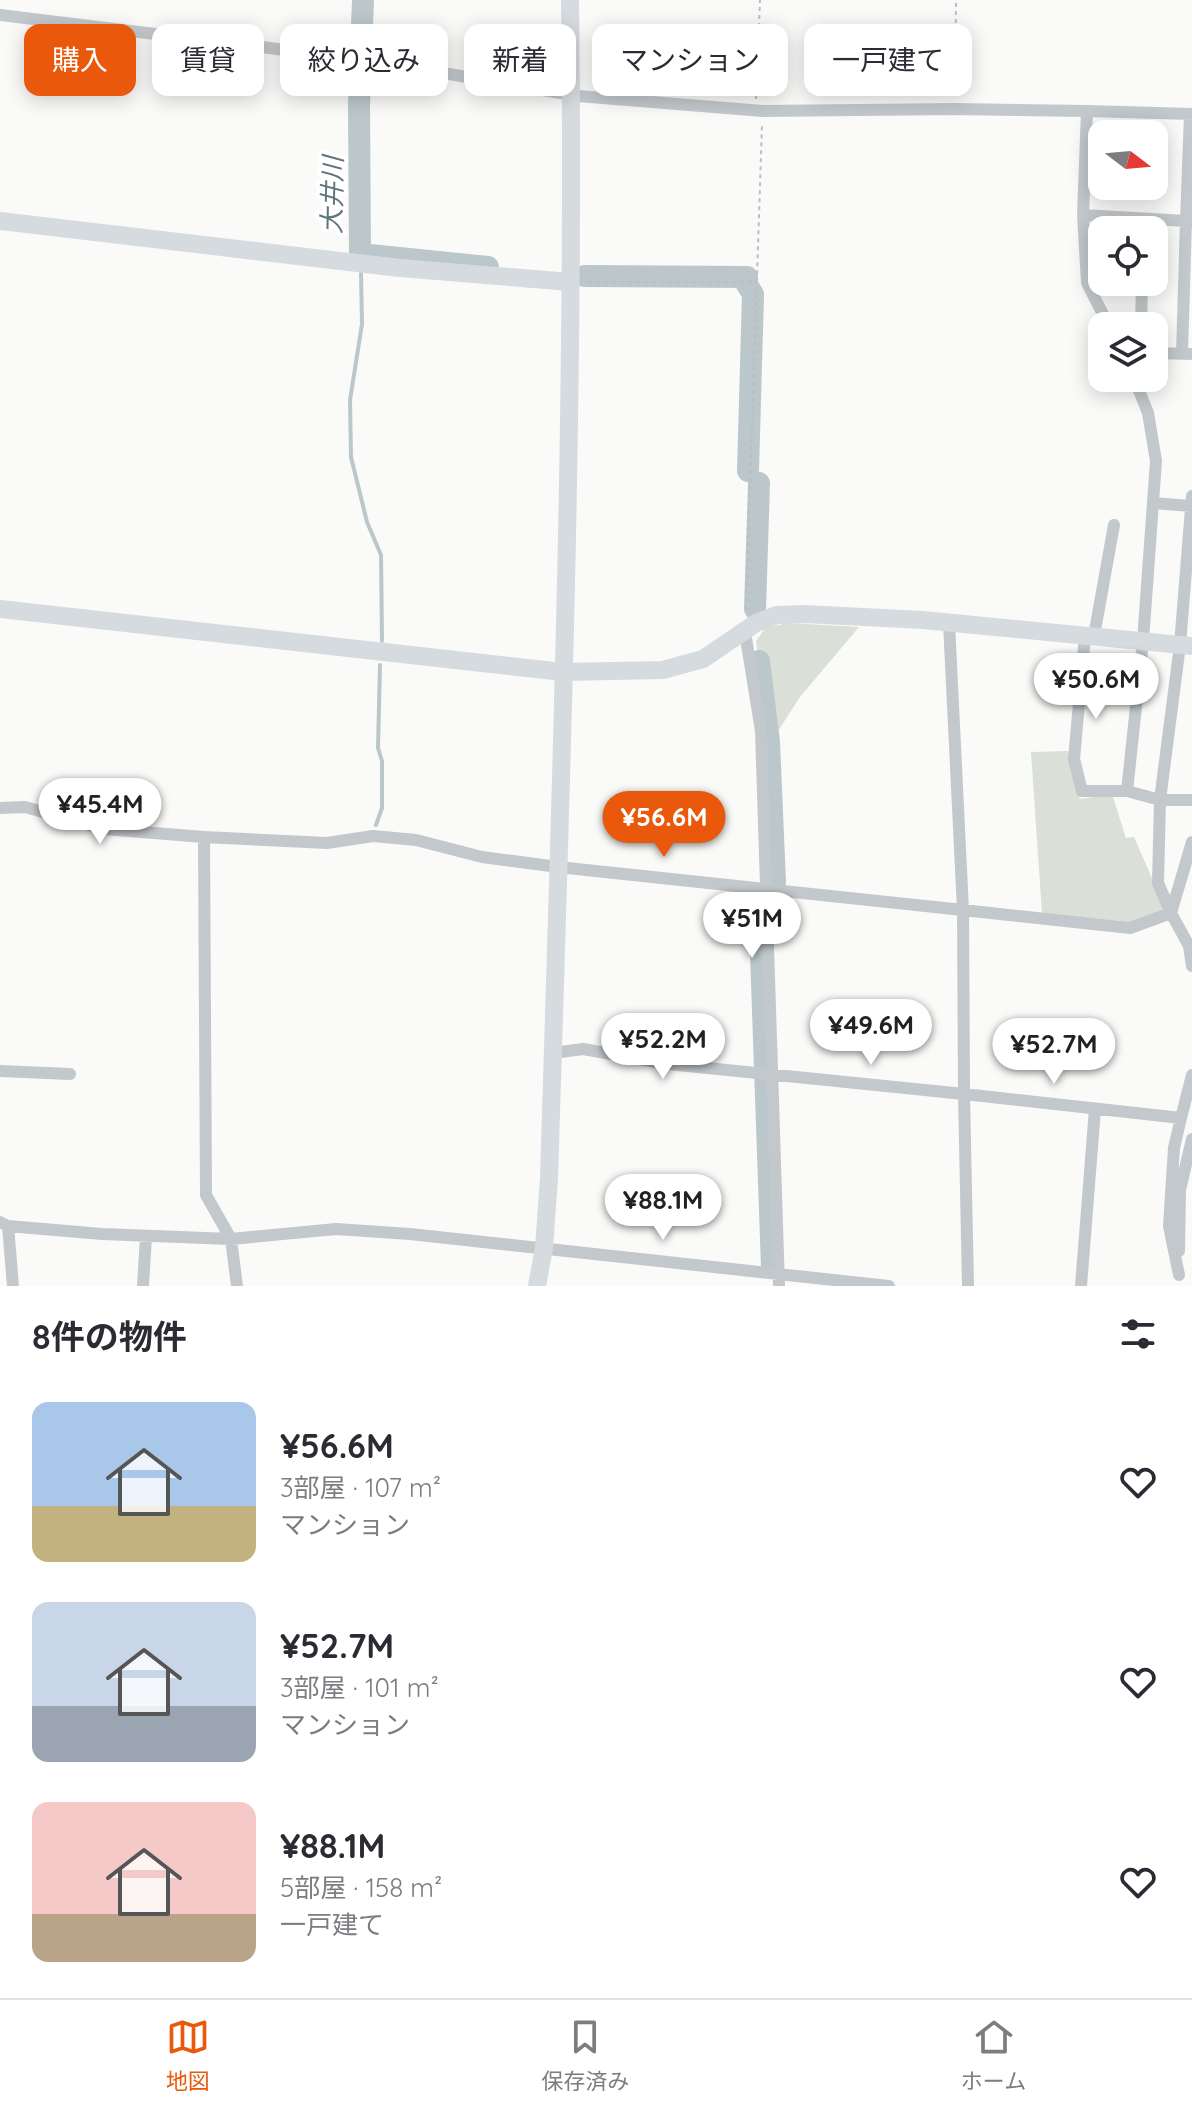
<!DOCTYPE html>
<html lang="ja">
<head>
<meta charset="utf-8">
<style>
  :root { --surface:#fff; --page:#f2f2f3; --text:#2b2b33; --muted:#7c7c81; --line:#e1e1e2; --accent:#ea580c }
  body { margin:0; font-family:Quicksand,"Noto Sans JP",sans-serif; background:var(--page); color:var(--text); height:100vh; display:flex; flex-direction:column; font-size:30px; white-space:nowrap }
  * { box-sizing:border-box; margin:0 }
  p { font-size:26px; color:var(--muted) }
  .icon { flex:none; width:44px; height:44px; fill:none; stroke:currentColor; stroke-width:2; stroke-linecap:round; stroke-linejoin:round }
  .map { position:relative; height:1286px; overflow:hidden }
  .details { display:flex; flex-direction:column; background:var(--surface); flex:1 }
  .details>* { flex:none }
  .hud { position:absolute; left:24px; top:24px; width:1144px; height:72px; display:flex; gap:16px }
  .needle { width:52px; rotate:106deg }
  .buttons { position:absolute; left:1088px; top:120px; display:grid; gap:16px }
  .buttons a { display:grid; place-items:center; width:80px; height:80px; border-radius:16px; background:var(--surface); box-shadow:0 4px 20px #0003; font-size:40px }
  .price { position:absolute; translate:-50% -68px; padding:0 18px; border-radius:28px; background:#fff; color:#222; font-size:26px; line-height:52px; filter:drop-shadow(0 2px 4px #0008) }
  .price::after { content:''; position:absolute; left:50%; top:48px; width:24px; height:18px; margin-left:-12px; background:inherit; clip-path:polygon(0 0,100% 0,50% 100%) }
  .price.on { background:var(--accent); color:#fff }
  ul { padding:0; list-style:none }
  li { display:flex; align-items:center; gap:24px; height:200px; padding:0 32px }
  li span { display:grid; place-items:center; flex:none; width:224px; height:160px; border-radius:16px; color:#555 }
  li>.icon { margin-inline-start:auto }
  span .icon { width:96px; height:96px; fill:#fffc; stroke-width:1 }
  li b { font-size:34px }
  h2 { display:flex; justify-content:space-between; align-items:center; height:96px; padding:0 32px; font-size:34px }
  .chip { padding:0 28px; border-radius:16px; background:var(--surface); box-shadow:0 4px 20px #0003; font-size:28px; line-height:72px }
  .chip.on { background:var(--accent); color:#fff }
  .tabs { display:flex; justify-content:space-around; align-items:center; height:112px; border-top:2px solid var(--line); background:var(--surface); font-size:22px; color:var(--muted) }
  .tabs a { display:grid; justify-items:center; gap:4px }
  .tabs .on { color:var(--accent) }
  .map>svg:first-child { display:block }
  .green { fill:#dadfd7 }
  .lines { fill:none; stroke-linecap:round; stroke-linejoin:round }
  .stream { stroke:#bbc7cb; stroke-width:4 }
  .river { stroke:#bbc7cb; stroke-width:22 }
  .path { stroke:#bbbfc2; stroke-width:2; stroke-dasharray:4 4; stroke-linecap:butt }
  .street { stroke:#c3c8cc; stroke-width:12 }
  .secondary { stroke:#d6dbdf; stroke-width:18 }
  .labels { text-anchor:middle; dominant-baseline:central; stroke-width:8; stroke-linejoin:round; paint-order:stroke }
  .water-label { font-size:26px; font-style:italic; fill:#60757c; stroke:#fff }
</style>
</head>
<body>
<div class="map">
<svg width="1192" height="1286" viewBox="0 0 1192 1286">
  <rect width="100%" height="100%" fill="#fafaf8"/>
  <path class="green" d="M788,623L859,627L800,697L776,734L770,733L763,668L758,657L756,641L765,628Z
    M1068,751L1080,799L1112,794L1126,838L1134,837L1165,908L1147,920L1131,922L1042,913L1031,752Z"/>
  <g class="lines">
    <path class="stream" d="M361,274L362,324L350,400L351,457L367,522L381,555L382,641
      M376,825L382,808V761L378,748L380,665"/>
    <path class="river" d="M363,0L359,105L360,254L488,267
      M585,276L747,277
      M747,285L753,294L748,471
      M755,609L759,483
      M759,661L769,742L775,882
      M759,897L772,1267"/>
    <path class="path" d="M955,95L956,0
      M756,99L760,0
      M588,282H757
      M746,610L762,125"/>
    <path class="street" d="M0,15L367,60L578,96L763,111L955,109L1087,111
      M1190,114L1186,221L1192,222
      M1083,215L1087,111L1192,114
      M1109,326L1087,283L1083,215L1186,221L1182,354
      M1141,326L1142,282
      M1154,353L1192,354
      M1134,378L1148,413L1156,461L1143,641L1127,791L1160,800L1180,645L1192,496
      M1153,503L1191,506
      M745,632L761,731L779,1286
      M1085,636L1074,759L1082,791H1127
      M1094,636L1114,525
      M0,808L25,807L104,829L204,837
      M1171,913L1158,883L1160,800H1192
      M1171,913L1192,842
      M553,1053L583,1049L668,1064L964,1094L963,910L1130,928L1171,913L1189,946L1192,966
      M0,1071L70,1074
      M1181,1118L1192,1075
      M0,1222L8,1226L102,1234L231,1239L336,1229L410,1234L889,1286
      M8,1226L13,1286
      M1179,1251L1180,1190L1192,1139
      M143,1286L146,1236
      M237,1286L231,1239L206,1195L204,837L327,843L373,836L416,840L482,857L558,867L963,910L949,623
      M968,1286L964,1094L1181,1118L1174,1148L1169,1226L1179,1275
      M1081,1286L1095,1109"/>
    <path class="secondary" d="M0,221L400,268L570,282
      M0,609L563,672L663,670L703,659L756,623L777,615L804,614L923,620L1192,646
      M537,1286L544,1248L549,1178C561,786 575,392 570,0"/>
  </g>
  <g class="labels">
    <g class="water-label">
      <text transform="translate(332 195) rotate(-89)">大井川</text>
    </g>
  </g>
</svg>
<div class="buttons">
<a><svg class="needle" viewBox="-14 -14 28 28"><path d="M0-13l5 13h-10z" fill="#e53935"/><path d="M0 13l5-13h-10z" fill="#7c7c81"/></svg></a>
<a><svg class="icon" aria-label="locate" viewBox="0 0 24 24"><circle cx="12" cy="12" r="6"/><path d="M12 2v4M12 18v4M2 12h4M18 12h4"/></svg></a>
<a><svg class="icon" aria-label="layers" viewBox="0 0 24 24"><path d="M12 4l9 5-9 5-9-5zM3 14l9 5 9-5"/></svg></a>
</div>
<b class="price" style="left:1096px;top:721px">¥50.6M</b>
<b class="price" style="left:100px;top:846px">¥45.4M</b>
<b class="price on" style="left:664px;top:859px">¥56.6M</b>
<b class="price" style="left:752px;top:960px">¥51M</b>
<b class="price" style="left:871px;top:1067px">¥49.6M</b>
<b class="price" style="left:663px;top:1081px">¥52.2M</b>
<b class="price" style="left:1054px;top:1086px">¥52.7M</b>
<b class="price" style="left:663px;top:1242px">¥88.1M</b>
<div class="hud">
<a class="chip on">購入</a>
<a class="chip">賃貸</a>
<a class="chip">絞り込み</a>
<a class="chip">新着</a>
<a class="chip">マンション</a>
<a class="chip">一戸建て</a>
</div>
</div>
<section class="details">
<h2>8件の物件<svg class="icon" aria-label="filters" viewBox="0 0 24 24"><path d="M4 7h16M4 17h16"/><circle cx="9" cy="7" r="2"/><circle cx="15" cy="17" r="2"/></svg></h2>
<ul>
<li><span style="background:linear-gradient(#a9c7e8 65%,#c2b280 0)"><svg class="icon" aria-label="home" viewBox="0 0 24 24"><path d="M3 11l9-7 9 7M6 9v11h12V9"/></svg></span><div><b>¥56.6M</b><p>3部屋 · 107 m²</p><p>マンション</p></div><svg class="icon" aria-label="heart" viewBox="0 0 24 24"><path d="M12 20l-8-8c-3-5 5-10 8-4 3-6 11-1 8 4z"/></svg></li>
<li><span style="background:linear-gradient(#c9d6e8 65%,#9aa5b1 0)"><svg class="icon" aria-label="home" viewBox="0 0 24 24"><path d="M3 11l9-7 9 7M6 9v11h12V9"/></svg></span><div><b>¥52.7M</b><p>3部屋 · 101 m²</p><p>マンション</p></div><svg class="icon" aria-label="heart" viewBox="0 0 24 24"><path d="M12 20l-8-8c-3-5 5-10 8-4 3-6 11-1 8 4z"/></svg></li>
<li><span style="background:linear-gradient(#f6c9c9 70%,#b9a48a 0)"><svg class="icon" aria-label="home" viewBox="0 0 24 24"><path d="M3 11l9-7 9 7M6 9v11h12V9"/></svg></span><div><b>¥88.1M</b><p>5部屋 · 158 m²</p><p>一戸建て</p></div><svg class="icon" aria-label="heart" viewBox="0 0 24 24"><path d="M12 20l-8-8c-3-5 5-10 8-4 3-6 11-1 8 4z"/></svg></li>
</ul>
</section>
<nav class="tabs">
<a class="on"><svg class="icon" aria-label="map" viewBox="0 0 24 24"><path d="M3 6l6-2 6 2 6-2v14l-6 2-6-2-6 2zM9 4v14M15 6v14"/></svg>地図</a>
<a><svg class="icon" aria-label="saved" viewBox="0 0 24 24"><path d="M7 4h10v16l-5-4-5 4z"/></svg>保存済み</a>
<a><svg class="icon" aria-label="home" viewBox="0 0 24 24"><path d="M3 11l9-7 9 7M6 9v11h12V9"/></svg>ホーム</a>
</nav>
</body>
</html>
